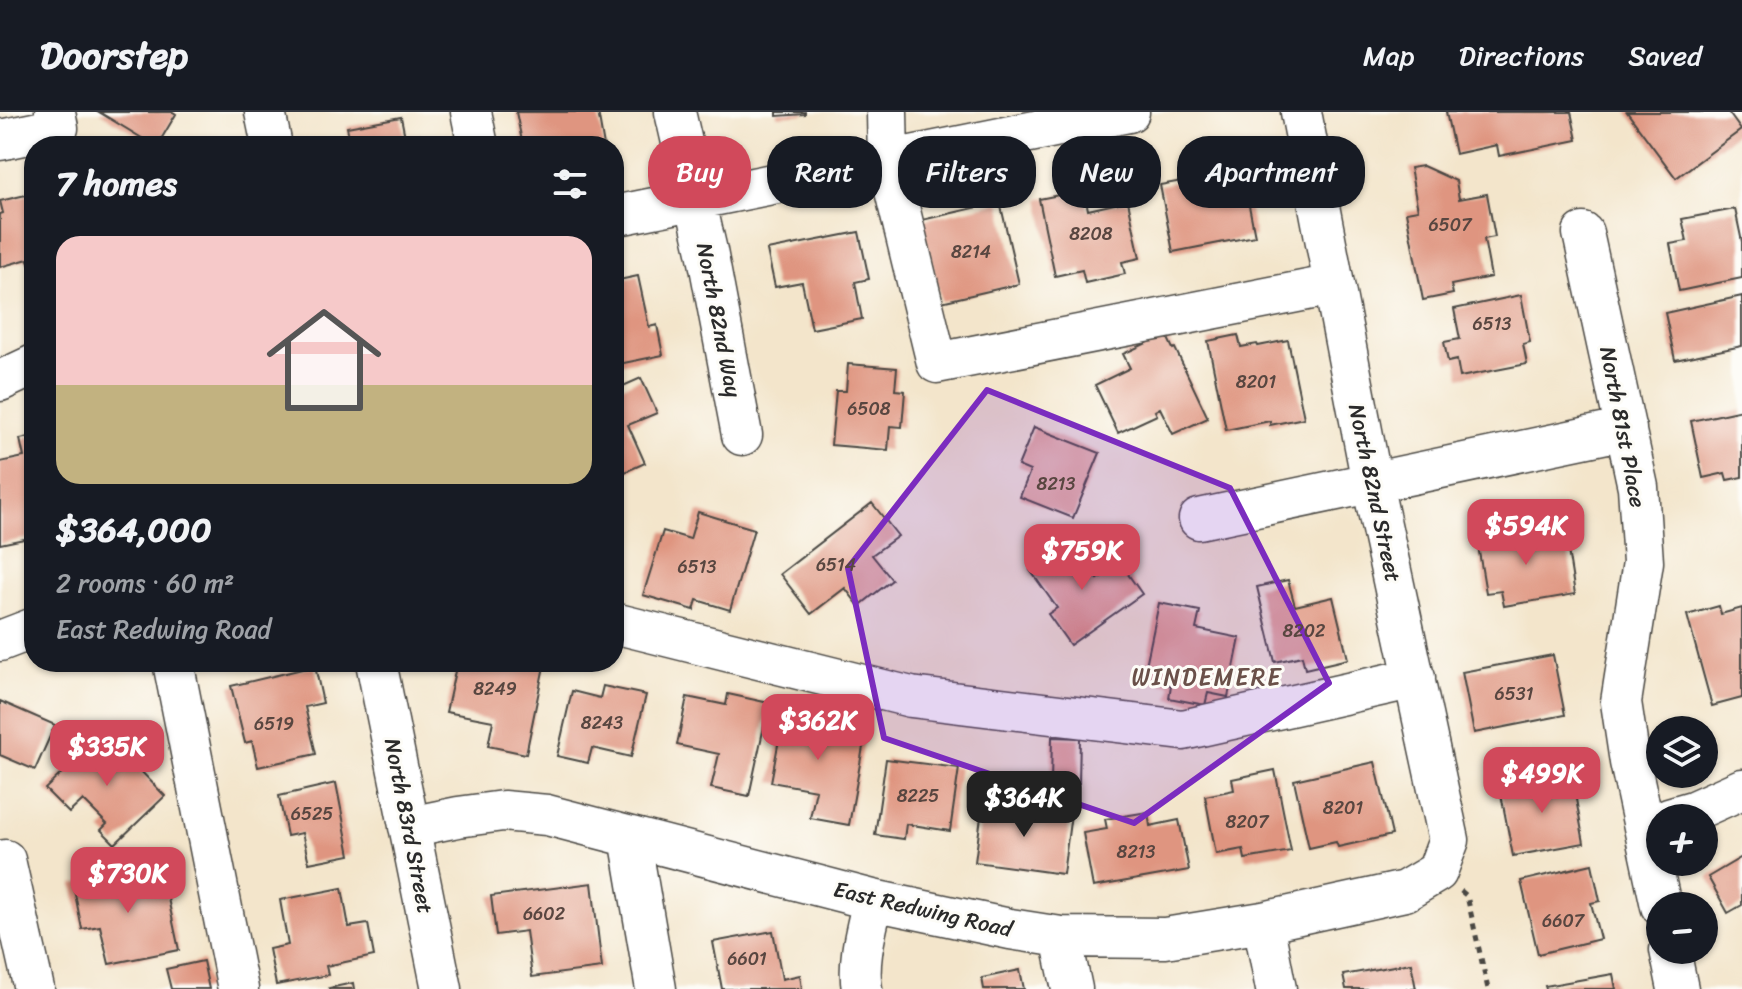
<!DOCTYPE html>
<html lang="en">
<head>
<meta charset="utf-8">
<style>
  :root { --surface:#171b24; --page:#242831; --text:#f1f3f6; --muted:#9ea1a6; --line:#363941; --accent:#d1495b }
  body { margin:0; font-family:Sriracha,sans-serif; background:var(--page); color:var(--text); height:100vh; display:flex; flex-direction:column; font-size:30px; white-space:nowrap }
  * { box-sizing:border-box; margin:0 }
  p { font-size:26px; color:var(--muted) }
  .icon { flex:none; width:44px; height:44px; fill:none; stroke:currentColor; stroke-width:2; stroke-linecap:round; stroke-linejoin:round }
  .map { position:relative; flex:1; overflow:hidden }
  .side { position:absolute; left:24px; top:24px; width:600px; height:536px; display:flex; flex-direction:column; background:var(--surface); border-radius:32px; box-shadow:0 2px 6px #0004 }
  .side>* { flex:none }
  .banner { position:absolute; left:648px; top:24px; width:760px; height:72px; display:flex; gap:16px }
  .fabs { position:absolute; left:1646px; top:604px; display:grid; gap:16px }
  .fabs a { display:grid; place-items:center; width:72px; height:72px; border-radius:50%; background:var(--surface); box-shadow:0 2px 6px #0004; font-size:40px }
  .price { position:absolute; translate:-50% -68px; padding:0 18px; border-radius:16px; background:var(--accent); color:#fff; font-size:26px; line-height:52px; filter:drop-shadow(0 2px 4px #0008) }
  .price::after { content:''; position:absolute; left:50%; top:48px; width:24px; height:18px; margin-left:-12px; background:inherit; clip-path:polygon(0 0,100% 0,50% 100%) }
  .price.current { background:#222; color:#fff }
  ul { padding:0; list-style:none }
  li { display:grid; align-content:center; gap:16px; height:424px; padding:0 32px }
  li+li { border-top:2px solid var(--line) }
  li span { display:grid; place-items:center; height:248px; border-radius:24px; color:#555 }
  li>.icon { margin-inline-start:auto }
  span .icon { width:144px; height:144px; fill:#fffc; stroke-width:1 }
  li b { font-size:34px }
  h2 { display:flex; justify-content:space-between; align-items:center; height:96px; padding:0 32px; font-size:34px }
  .pill { padding:0 28px; border-radius:32px; background:var(--surface); box-shadow:0 2px 6px #0004; font-size:28px; line-height:72px }
  .pill.current { background:var(--accent); color:#fff }
  header { display:flex; align-items:center; gap:48px; box-sizing:border-box; height:112px; padding:0 40px; background:var(--surface); border-bottom:2px solid var(--line) }
  header strong { font-size:38px }
  nav { display:flex; gap:44px; margin-inline-start:auto; font-size:28px }
  .map>svg:first-child { display:block }
  .building { fill:#df9580 }
  .lines { fill:none; stroke-linecap:round; stroke-linejoin:round }
  .minor-casing { stroke:#494743; stroke-width:43 }
  .path { stroke:#494743; stroke-width:5; stroke-dasharray:6 6; stroke-linecap:butt }
  .minor { stroke:#fff; stroke-width:40 }
  .marked { fill:#7b2cbf; fill-opacity:0.2; stroke:#7b2cbf; stroke-width:6; stroke-linejoin:round }
  .labels { text-anchor:middle; dominant-baseline:central; stroke-width:6; stroke-linejoin:round; paint-order:stroke }
  .number-label { font-size:18px; fill:#584640 }
  .street-label { font-size:22px; fill:#2b2b2b; stroke:#fdfcf7 }
  .neighbourhood-label { font-size:24px; letter-spacing:2px; fill:#6a5049; stroke:#fdfcf7 }
</style>
</head>
<body>
<header>
<strong>Doorstep</strong>
<nav><a>Map</a><a>Directions</a><a>Saved</a></nav>
</header>
<div class="map">
<svg width="1742" height="877" viewBox="0 0 1742 877">
  <rect width="100%" height="100%" fill="#fdfcf7"/>
  <filter id="ink" filterUnits="userSpaceOnUse"><feTurbulence type="fractalNoise" baseFrequency=".0125" numOctaves="2"/><feDisplacementMap in="SourceGraphic" scale="16" xChannelSelector="R" yChannelSelector="G"/><feConvolveMatrix kernelMatrix="1 2 1 2 8 2 1 2 1" color-interpolation-filters="sRGB"/></filter>
  <filter id="wash" filterUnits="userSpaceOnUse"><feTurbulence type="fractalNoise" baseFrequency=".006" numOctaves="4" result="noise"/><feDisplacementMap in="SourceGraphic" scale="32" xChannelSelector="R" yChannelSelector="G"/><feGaussianBlur stdDeviation="1.8" result="paint"/><feColorMatrix in="noise" values="0 0 0 0 0 0 0 0 0 0 0 0 0 0 0 0 0 1.4 0 .05"/><feComposite in="paint" operator="in"/></filter>
  <g filter="url(#wash)">
    <rect width="100%" height="100%" fill="#f3e5cb"/>
    <g id="blocks">
      <path class="building" d="M99,0H173L176,2L157,34H155Z
        M516,0H598L604,34H523Z
        M777,0H805V2L777,4Z
        M1446,0H1571L1577,28L1499,44L1497,33L1455,42Z
        M1627,0H1728L1741,18L1676,66Z
        M401,5L405,25L420,22L422,34H351L347,15Z
        M1423,54L1456,69L1459,87L1487,82L1495,125L1484,127L1491,165L1451,173L1453,182L1423,188L1406,100L1418,98L1410,56Z
        M1242,58L1255,124L1173,140L1160,73Z
        M1084,78L1088,98L1128,89L1140,146L1122,150L1125,162L1085,171L1082,158L1055,164L1039,87Z
        M34,81V166H33L28,147L0,155V102L3,101L0,89Z
        M1000,90L1019,172L941,190L922,108Z
        M1735,97L1742,130V166L1679,179L1670,132L1687,129L1682,107Z
        M859,120L869,167L855,170L862,207L812,217L802,170L775,175L767,138Z
        M638,164L649,215L657,213L663,243L614,253V169Z
        M1521,183L1530,230L1523,232L1527,252L1460,265L1457,248L1448,250L1444,230L1460,227L1454,197Z
        M1742,184V234L1675,248L1665,201Z
        M1166,222L1173,237L1175,236L1208,306L1173,322L1160,296L1155,299L1157,303L1118,321L1095,273L1130,256L1123,242Z
        M1238,223L1241,235L1257,232L1258,234L1288,228L1304,306L1270,313V309L1226,318L1208,229Z
        M848,252L897,256L895,278L905,279L902,315L890,314L888,338L831,333L836,279H846Z
        M641,266L657,301L628,313L645,351L614,365V278Z
        M1742,298V365L1727,368L1725,361L1703,366L1691,309Z
        M1034,315L1100,341L1073,406L1020,385L1030,359L1018,354Z
        M34,324V425L0,432V350L24,345L20,327Z
        M872,391L898,424L872,443L892,468L859,494L845,476L811,502L780,462Z
        M698,400L754,417L730,498L697,488L694,498L643,483L663,419L690,427Z
        M1551,415L1554,435L1567,432L1575,482L1504,494L1501,479L1486,481L1477,428Z
        M1071,429L1098,467L1120,451L1142,482L1070,533L1048,502L1057,496L1030,458Z
        M1288,468L1295,494L1333,485L1348,547L1305,557L1302,544L1275,550L1257,475Z
        M1159,491L1200,499L1196,517L1240,526L1228,585L1208,581L1205,593L1169,586L1171,573L1143,568Z
        M1719,494L1721,502L1742,496V586L1712,594L1687,503Z
        M1553,543L1565,603L1474,621L1462,560Z
        M457,550L493,555L494,550H525L544,554L526,642L488,634L493,609L446,600Z
        M315,554L323,591L305,595L316,642L258,655L252,629L245,631L231,574Z
        M603,574L646,583L631,645L592,636L588,651L557,644L572,579L600,586Z
        M728,582L769,591L749,684L711,676L719,642L677,633L687,585L726,593Z
        M787,585L815,590L811,614L865,624L849,713L810,706L816,678L771,670Z
        M0,589L55,613L35,658L0,643Z
        M104,621L165,684L115,732L101,718L107,712L83,688L69,701L45,677Z
        M1052,625L1080,626L1079,671H1051Z
        M886,647L959,656L950,719L906,712L904,727L875,723Z
        M1375,650L1392,723L1338,735L1336,730L1309,736L1294,668Z
        M1275,658L1291,739L1245,747L1243,737L1216,742L1205,684L1234,678L1232,667Z
        M1571,660L1584,731L1513,744L1500,677L1534,671V667Z
        M336,671L350,743L309,751L302,721L287,724L279,684Z
        M1018,694L1071,702L1063,762L975,750L982,697L1017,702Z
        M1148,700L1150,714L1179,708L1189,758L1093,775L1083,721L1107,717L1105,707Z
        M1742,745V793L1728,801L1708,765Z
        M1592,752L1600,789L1591,791L1600,827L1538,842L1521,769Z
        M150,756L155,779L166,777L179,838L109,852L100,814L82,817L73,772Z
        M592,771L602,856L532,865L526,819L496,823L491,784Z
        M342,776L349,815L368,812L374,844L326,854L328,863L276,873L269,837L288,833L280,788Z
        M773,819L782,867L800,863L802,877H722L713,830Z
        M203,849L209,877H171L166,857Z
        M1411,851L1416,877H1346L1343,863Z
        M1020,858L1024,877H984L982,866Z
        M1613,862L1616,877H1546L1545,874Z
        M353,871L354,877H330L329,876Z"/>
    </g>
  </g>
  <g filter="url(#ink)">
    <use href="#blocks" fill-opacity="0" stroke="#494743" stroke-width="2"/>
    <g class="lines">
      <g class="minor-casing">
        <path id="minor" d="M265,0L272,34
          M471,0L478,34
          M675,0L707,139L742,323
          M887,0L888,50L937,251L1333,173
          M0,28L58,16L55,0
          M614,104L1129,0
          M1583,121L1638,375L1643,450L1621,590L1630,650L1661,794
          M0,269L34,253
          M1199,407L1626,317
          M614,511L911,585L1183,618L1415,566
          M0,529L34,516
          M173,550L238,877
          M376,550L442,877
          M1669,706L1693,699L1742,677
          M409,715L458,705L503,699L547,703L873,788L1010,817L1061,825L1165,826L1263,810L1405,779L1437,760L1449,728L1372,371L1301,0
          M630,725L656,877
          M0,749L5,748L34,877
          M1263,810L1276,877
          M1061,825L1072,877
          M1670,838L1678,877
          M862,877C857,848 867,816 873,788"/>
      </g>
      <path class="path" d="M1461,779L1467,784L1488,877"/>
      <use href="#minor" class="minor"/>
    </g>
  </g>
  <path class="marked" d="M987,278L1230,376L1329,571L1134,711L884,626L848,456Z"/>
  <g class="labels">
    <g class="number-label">
      <text x="1450" y="113">6507</text>
      <text x="1091" y="122">8208</text>
      <text x="971" y="140">8214</text>
      <text x="1492" y="212">6513</text>
      <text x="1256" y="270">8201</text>
      <text x="869" y="297">6508</text>
      <text x="1056" y="372">8213</text>
      <text x="836" y="453">6514</text>
      <text x="697" y="455">6513</text>
      <text x="1304" y="519">8202</text>
      <text x="495" y="577">8249</text>
      <text x="1514" y="582">6531</text>
      <text x="602" y="611">8243</text>
      <text x="274" y="612">6519</text>
      <text x="918" y="684">8225</text>
      <text x="1343" y="696">8201</text>
      <text x="312" y="702">6525</text>
      <text x="1247" y="710">8207</text>
      <text x="1136" y="740">8213</text>
      <text x="544" y="802">6602</text>
      <text x="1563" y="809">6607</text>
      <text x="747" y="847">6601</text>
    </g>
    <g class="street-label">
      <text transform="translate(719 208) rotate(79)">North 82nd Way</text>
      <text transform="translate(1623 315) rotate(79)">North 81st Place</text>
      <text transform="translate(1375 381) rotate(78)">North 82nd Street</text>
      <text transform="translate(409 714) rotate(79)">North 83rd Street</text>
      <text transform="translate(923 797) rotate(13)">East Redwing Road</text>
    </g>
    <g class="neighbourhood-label">
      <text x="1207" y="565">WINDEMERE</text>
    </g>
  </g>
</svg>
<div class="fabs">
<a><svg class="icon" aria-label="layers" viewBox="0 0 24 24"><path d="M12 4l9 5-9 5-9-5zM3 14l9 5 9-5"/></svg></a>
<a>+</a>
<a>−</a>
</div>
<b class="price" style="left:1526px;top:455px">$594K</b>
<b class="price" style="left:1082px;top:480px">$759K</b>
<b class="price" style="left:818px;top:650px">$362K</b>
<b class="price" style="left:107px;top:676px">$335K</b>
<b class="price" style="left:1542px;top:703px">$499K</b>
<b class="price current" style="left:1024px;top:727px">$364K</b>
<b class="price" style="left:128px;top:803px">$730K</b>
<div class="banner">
<a class="pill current">Buy</a>
<a class="pill">Rent</a>
<a class="pill">Filters</a>
<a class="pill">New</a>
<a class="pill">Apartment</a>
</div>
<section class="side">
<h2>7 homes<svg class="icon" aria-label="filters" viewBox="0 0 24 24"><path d="M4 7h16M4 17h16"/><circle cx="9" cy="7" r="2"/><circle cx="15" cy="17" r="2"/></svg></h2>
<ul>
<li><span style="background:linear-gradient(#f6c9c9 60%,#c2b280 0)"><svg class="icon" aria-label="home" viewBox="0 0 24 24"><path d="M3 11l9-7 9 7M6 9v11h12V9"/></svg></span><div><b>$364,000</b><p>2 rooms · 60 m²</p><p>East Redwing Road</p></div></li>
</ul>
</section>
</div>
</body>
</html>
